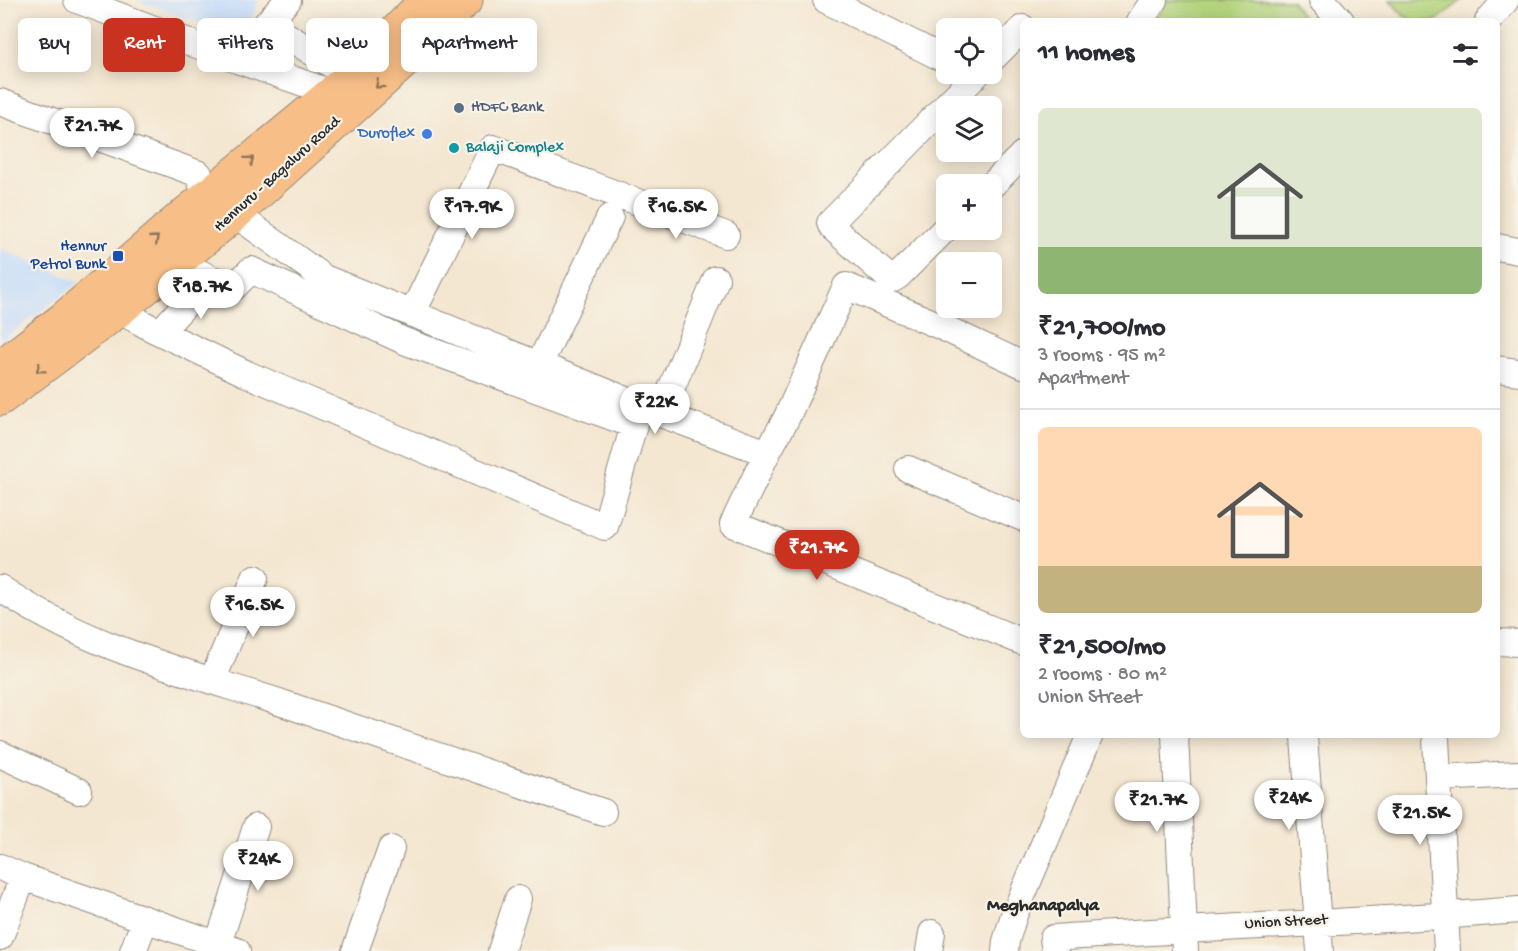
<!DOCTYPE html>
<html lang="en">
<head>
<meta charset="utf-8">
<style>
  :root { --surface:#fff; --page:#f7f7f7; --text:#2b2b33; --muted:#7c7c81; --line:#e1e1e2; --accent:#c8321e }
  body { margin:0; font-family:"Gochi Hand",sans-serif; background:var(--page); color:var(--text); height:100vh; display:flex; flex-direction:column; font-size:22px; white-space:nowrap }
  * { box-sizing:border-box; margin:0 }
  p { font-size:20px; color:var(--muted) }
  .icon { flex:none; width:33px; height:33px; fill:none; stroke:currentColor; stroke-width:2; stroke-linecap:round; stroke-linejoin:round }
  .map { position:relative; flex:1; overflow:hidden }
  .details { position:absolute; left:1020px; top:18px; width:480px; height:720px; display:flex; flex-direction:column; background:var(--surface); border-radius:9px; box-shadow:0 3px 15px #0003 }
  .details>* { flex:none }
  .top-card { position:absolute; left:18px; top:18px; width:570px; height:54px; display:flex; gap:12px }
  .controls { position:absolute; left:936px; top:18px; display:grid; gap:12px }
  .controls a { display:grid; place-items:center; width:66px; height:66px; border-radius:9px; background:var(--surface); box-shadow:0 3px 15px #0003; font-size:30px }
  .price { position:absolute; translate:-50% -51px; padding:0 14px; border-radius:21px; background:#fff; color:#222; font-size:20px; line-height:39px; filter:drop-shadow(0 2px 3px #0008) }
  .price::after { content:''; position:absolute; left:50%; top:36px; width:18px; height:14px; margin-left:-9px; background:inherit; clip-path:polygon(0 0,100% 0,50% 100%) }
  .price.selected { background:var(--accent); color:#fff }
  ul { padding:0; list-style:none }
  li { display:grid; align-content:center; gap:12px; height:318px; padding:0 18px }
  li+li { border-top:2px solid var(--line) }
  li span { display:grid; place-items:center; height:186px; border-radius:9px; color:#555 }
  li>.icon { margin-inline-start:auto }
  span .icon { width:108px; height:108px; fill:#fffc; stroke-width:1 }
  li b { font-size:26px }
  h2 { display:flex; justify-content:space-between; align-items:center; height:72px; padding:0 18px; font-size:26px }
  .tag { padding:0 21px; border-radius:9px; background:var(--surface); box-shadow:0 3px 15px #0003; font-size:21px; line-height:54px }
  .tag.selected { background:var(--accent); color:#fff }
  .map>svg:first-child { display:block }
  .built { fill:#c8ddf9 }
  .green { fill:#b3d37b; stroke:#6f7f53; stroke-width:1.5 }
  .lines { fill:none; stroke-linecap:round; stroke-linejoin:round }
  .minor-casing { stroke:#90897e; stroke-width:28 }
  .primary-casing { stroke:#90897e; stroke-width:35 }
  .minor { stroke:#fff; stroke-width:26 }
  .primary { stroke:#f7be87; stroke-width:33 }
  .oneway { stroke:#917459 }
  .service-dot { fill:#5c6f8a; stroke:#f7f3e8; stroke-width:2 }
  .shop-dot { fill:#3f7fe0; stroke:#f7f3e8; stroke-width:2 }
  .culture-dot { fill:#0f9aa8; stroke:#f7f3e8; stroke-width:2 }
  .transit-dot { fill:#1a4fb4; stroke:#f7f3e8; stroke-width:2 }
  .labels { text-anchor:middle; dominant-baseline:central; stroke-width:4.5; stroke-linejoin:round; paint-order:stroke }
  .service-label { font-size:16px; fill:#4e5e75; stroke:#f7f3e8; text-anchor:start }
  .shop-label { font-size:16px; fill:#366cbe; stroke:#f7f3e8; text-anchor:end }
  .culture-label { font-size:16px; fill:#0d838f; stroke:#f7f3e8; text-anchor:start }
  .street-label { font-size:16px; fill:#2b2b2b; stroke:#f7f3e8 }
  .transit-label { font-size:16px; fill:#164399; stroke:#f7f3e8; text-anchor:end }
  .neighbourhood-label { font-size:18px; font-weight:bold; fill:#2b2b2b; stroke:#f7f3e8 }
</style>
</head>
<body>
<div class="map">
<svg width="1518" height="951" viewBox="0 0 1518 951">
  <rect width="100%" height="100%" fill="#f7f3e8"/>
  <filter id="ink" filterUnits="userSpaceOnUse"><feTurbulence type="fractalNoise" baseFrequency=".0167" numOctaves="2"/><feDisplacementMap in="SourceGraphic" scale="12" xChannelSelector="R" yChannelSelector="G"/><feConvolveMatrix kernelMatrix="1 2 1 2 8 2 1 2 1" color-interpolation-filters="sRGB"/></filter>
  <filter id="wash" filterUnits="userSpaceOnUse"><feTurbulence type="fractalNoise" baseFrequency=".008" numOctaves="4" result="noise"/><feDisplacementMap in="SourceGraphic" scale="24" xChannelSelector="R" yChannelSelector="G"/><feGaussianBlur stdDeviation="1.35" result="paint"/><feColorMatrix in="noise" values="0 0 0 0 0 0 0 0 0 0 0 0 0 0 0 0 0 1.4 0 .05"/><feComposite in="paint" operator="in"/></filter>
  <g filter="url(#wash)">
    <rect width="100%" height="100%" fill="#f4e7d1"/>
    <path class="built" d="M136,0H258L245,38Z
      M0,249L79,282L0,342Z"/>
    <path class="green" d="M1166,0H1292L1305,21H1154Z
      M1390,0H1462L1436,21H1417L1404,16Z"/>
  </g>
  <g filter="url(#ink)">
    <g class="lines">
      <g class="minor-casing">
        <path id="minor" d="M77,0L237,60L332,93
          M288,0L267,23L349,76
          M826,0L946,60
          M1322,0L1341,21
          M1140,21L1154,0
          M1488,21L1506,0
          M992,59L1023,28
          M0,102L199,174L205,198
          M992,185L1023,154
          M235,214L324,278L661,414L767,453L786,419L846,286L940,326L1023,365
          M946,228L898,276L893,279L888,277L833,228L830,223L977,74
          M1497,247L1518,251
          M119,310L151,328L247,374L605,527L634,425L404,341L251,270L234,287L210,278L178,262
          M412,314L493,148L726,235
          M160,332L210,278
          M539,365L610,217
          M1497,369L1518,372
          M661,414L716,279
          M767,453L733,524L1023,642
          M908,469L1023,518
          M0,588C86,647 186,672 285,704C391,739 497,775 603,812
          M1497,642L1518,643
          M212,681L255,578
          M1175,735L1185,951
          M1304,737L1320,951
          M1436,739L1447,951
          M0,754L79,791
          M1438,778L1518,774
          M0,867L23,877L237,951
          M0,937L23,877
          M218,944L256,827
          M133,951L145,920
          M355,951L391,849
          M501,951L518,899
          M929,951L932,933
          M1005,951L1006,941L1014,915L1090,735
          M1055,951L1053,938C1208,927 1363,923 1518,910"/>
      </g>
      <g class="primary-casing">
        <path id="primary" d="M0,367L63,319L173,224L332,93L376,52L426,0
          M0,399L119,310L235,214L414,53L466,0"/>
      </g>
      <use href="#minor" class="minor"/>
      <use href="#primary" class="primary"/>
    </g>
    <defs><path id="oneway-chevron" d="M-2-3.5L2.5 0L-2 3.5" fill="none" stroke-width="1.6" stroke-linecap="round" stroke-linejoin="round" transform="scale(1.5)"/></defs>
    <g class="oneway">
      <use href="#oneway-chevron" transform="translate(379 85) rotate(138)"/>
      <use href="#oneway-chevron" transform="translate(250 160) rotate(-40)"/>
      <use href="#oneway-chevron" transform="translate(155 239) rotate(-41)"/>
      <use href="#oneway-chevron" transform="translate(40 369) rotate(143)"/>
    </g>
  </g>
  <circle class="service-dot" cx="459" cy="108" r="6"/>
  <circle class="shop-dot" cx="427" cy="134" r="6"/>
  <circle class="culture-dot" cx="454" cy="148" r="6"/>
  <rect class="transit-dot" x="112" y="250" width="12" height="12" rx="3"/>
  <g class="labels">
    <g class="service-label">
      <text x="471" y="108">HDFC Bank</text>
    </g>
    <g class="shop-label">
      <text x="415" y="134">Duroflex</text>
    </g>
    <g class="culture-label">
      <text x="466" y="148">Balaji Complex</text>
    </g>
    <g class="street-label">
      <text transform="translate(278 175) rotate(-42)">Hennuru - Bagaluru Road</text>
      <text transform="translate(1286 923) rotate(-3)">Union Street</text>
    </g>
    <g class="transit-label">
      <text x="106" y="247">Hennur<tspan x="106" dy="18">Petrol Bunk</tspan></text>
    </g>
    <g class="neighbourhood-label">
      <text x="1043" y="906">Meghanapalya</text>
    </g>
  </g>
</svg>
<div class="controls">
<a><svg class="icon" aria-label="locate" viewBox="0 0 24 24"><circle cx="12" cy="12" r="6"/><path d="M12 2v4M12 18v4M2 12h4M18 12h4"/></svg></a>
<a><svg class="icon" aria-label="layers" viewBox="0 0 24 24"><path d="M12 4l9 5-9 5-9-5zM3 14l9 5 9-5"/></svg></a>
<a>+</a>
<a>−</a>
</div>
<b class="price" style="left:92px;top:159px">₹21.7K</b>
<b class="price" style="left:472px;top:240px">₹17.9K</b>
<b class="price" style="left:676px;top:240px">₹16.5K</b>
<b class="price" style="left:201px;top:320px">₹18.7K</b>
<b class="price" style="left:655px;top:435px">₹22K</b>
<b class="price selected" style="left:817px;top:581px">₹21.7K</b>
<b class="price" style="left:253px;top:638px">₹16.5K</b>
<b class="price" style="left:1289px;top:831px">₹24K</b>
<b class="price" style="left:1157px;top:833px">₹21.7K</b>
<b class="price" style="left:1420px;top:846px">₹21.5K</b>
<b class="price" style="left:258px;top:892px">₹24K</b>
<div class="top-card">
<a class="tag">Buy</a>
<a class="tag selected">Rent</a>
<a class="tag">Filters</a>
<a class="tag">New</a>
<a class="tag">Apartment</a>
</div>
<section class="details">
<h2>11 homes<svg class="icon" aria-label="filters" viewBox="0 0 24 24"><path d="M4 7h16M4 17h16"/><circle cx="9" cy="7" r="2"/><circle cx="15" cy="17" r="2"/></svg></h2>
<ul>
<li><span style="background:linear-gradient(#dfe7d0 75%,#8fb573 0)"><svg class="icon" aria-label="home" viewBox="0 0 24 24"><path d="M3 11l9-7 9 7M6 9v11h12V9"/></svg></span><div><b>₹21,700/mo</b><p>3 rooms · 95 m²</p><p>Apartment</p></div></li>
<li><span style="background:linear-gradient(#ffd9b3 75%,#c2b280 0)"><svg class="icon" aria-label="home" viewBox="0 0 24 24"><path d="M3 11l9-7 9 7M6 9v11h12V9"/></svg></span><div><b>₹21,500/mo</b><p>2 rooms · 80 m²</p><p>Union Street</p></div></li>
</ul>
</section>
</div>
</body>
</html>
